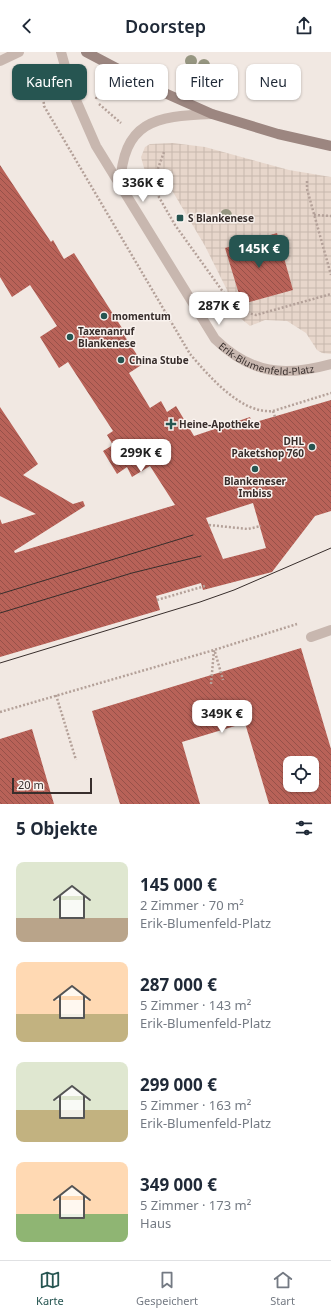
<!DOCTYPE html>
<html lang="de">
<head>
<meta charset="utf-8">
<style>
  :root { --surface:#fff; --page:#f2f2f3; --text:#1f2937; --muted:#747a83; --line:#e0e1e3; --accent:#265551 }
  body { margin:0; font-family:"Noto Sans",sans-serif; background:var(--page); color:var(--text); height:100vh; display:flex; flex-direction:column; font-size:15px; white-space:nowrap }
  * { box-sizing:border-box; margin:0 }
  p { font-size:13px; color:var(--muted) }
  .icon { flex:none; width:22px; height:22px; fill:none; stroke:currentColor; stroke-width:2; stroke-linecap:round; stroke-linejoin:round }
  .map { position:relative; height:752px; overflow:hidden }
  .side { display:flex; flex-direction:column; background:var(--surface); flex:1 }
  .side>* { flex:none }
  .banner { position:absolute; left:12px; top:12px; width:307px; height:36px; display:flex; gap:8px }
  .fabs { position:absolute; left:283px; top:704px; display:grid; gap:8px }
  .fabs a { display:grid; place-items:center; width:36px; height:36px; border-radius:8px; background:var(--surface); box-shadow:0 1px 3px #0004; font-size:20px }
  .scale { position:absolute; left:12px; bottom:10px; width:80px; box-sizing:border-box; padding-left:4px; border:2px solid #382e2c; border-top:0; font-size:11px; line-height:14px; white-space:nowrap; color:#382e2c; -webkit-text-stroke:3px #f9f2ee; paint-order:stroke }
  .price { position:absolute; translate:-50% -34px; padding:0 9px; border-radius:8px; background:#fff; color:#222; font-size:13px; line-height:26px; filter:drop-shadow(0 1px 2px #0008) }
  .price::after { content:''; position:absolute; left:50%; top:24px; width:12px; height:9px; margin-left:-6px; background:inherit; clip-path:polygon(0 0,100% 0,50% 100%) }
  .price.active { background:var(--accent); color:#fff }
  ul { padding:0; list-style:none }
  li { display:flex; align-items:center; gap:12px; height:100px; padding:0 16px }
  li span { display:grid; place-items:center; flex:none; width:112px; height:80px; border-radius:8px; color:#555 }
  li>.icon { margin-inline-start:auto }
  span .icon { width:48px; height:48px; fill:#fffc; stroke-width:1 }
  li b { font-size:17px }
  h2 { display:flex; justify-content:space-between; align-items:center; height:48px; padding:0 16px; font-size:17px }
  .pill { padding:0 14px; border-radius:8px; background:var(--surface); box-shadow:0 1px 3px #0004; font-size:14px; line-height:36px }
  .pill.active { background:var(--accent); color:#fff }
  header { display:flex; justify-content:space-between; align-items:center; height:52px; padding:0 16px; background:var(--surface); font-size:18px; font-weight:600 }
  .tabs { display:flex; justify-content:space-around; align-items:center; height:56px; border-top:1px solid var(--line); background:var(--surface); font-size:11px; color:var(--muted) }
  .tabs a { display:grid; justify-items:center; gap:2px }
  .tabs .active { color:var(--accent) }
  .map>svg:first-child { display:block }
  .plaza { fill:url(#plaza-grid) }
  .building { fill:url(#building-back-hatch); fill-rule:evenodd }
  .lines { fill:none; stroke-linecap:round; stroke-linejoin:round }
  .path { stroke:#b4a199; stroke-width:2.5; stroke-dasharray:2 2; stroke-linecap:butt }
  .lane { stroke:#c8b7af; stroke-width:10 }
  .street { stroke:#c8b7af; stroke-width:10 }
  .secondary { stroke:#9c8680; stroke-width:10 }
  .tram { stroke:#382e2c; stroke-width:1 }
  .tree { fill:#969681 }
  .poi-dot { fill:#265551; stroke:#f9f2ee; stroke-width:1.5 }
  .labels { text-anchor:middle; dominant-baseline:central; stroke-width:3; stroke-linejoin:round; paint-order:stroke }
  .poi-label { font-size:10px; font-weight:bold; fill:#382e2c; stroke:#f9f2ee; text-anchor:start }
  .street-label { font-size:10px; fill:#382e2c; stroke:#f9f2ee }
</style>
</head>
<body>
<header><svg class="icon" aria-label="back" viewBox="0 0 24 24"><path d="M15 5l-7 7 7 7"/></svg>Doorstep<svg class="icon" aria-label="share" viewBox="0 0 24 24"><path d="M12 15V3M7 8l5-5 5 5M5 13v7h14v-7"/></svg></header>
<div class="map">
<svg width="331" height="752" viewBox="0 0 331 752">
  <defs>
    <pattern id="plaza-grid" width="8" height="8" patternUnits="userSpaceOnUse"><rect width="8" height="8" fill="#e7d6cb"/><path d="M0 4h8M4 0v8" fill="none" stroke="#c7b8ae"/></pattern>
    <pattern id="building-back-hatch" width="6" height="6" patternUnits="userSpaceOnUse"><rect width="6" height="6" fill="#b86258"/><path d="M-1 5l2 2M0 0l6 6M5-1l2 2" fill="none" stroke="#975149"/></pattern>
  </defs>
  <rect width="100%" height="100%" fill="#f1e8e2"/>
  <path class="plaza" d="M173,91L205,95L289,118L331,125V302L322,301L317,298L306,281L287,269L265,268L250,274L234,261L227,238L205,194L170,135L147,123L144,116L141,105L145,95L150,92Z"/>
  <path class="building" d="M0,113L51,190L53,188L64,207L74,201L122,276L120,277L143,312L129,321L150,356L161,349L167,360L176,354L194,384L250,365L252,371L331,348V459L315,464L272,520L203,538L201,531L156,544L160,558L0,605V467L2,472L36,462L0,444V355L38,412L23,423L73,452L83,449L85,454L14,499L15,501L175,453L150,414L132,425L127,415L117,422L103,399L113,393L107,383L113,379L68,310L59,316L40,285L57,274L30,233L12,245L0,225ZM253,451L266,496L223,507L206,466Z
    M277,181L293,238L242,252L225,196Z
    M301,596L331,697V752H269L245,671L182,690L200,752H120L92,659ZM290,711H312V733H290Z
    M32,677L54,752H0V687Z"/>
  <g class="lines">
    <path class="path" d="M42,26L44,54L190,302C210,325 241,362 273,359L331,341
      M96,47L100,31
      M99,52L121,71
      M164,100L152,133L175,173L231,251L245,260L256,263L331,242
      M307,129V137L331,223
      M314,163L331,164
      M273,359L275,365
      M209,473L248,477L261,474
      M157,548L205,534
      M215,600L223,628
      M211,632L214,598
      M56,643L76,708
      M0,660L214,598L297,572"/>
    <path class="lane" d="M311,585L331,578"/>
    <g class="street">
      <path id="s1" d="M61,0L72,39L96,94L215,287C251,322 284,325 331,312"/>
      <path d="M0,9L19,0"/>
      <path d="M120,135C123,69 154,64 212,62"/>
    </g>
    <path class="secondary" d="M86,0L158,38L212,62L278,82L331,94"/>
    <path class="tram" d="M0,542L193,483
      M0,561L132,521L201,504
      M0,611L200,550L234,538L331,496"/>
  </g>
  <g class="tree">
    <circle cx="191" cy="9" r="6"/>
    <circle cx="204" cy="13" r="6"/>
    <circle cx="22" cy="42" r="6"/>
    <circle cx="226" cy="163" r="6"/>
  </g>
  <g class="poi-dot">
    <rect x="176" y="162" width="8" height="8" rx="2"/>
    <circle cx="104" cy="264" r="4"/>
    <circle cx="70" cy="285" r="4"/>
    <circle cx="121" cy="308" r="4"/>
    <path d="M169 366h4v4h4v4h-4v4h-4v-4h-4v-4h4z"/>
    <circle cx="312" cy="395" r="4"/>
    <circle cx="255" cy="417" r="4"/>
  </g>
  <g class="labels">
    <g class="poi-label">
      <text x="188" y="166">S Blankenese</text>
      <text x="112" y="264">momentum</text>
      <text x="78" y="279">Taxenanruf<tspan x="78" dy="12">Blankenese</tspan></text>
      <text x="129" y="308">China Stube</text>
      <text x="179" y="372">Heine-Apotheke</text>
      <text x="304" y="389" text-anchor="end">DHL<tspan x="304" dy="12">Paketshop 760</tspan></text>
      <text x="255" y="429" text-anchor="middle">Blankeneser<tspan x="255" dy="12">Imbiss</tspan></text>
    </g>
    <g class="street-label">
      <text stroke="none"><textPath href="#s1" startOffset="385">Erik-Blumenfeld-Platz</textPath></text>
    </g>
  </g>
</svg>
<div class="fabs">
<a><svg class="icon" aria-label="locate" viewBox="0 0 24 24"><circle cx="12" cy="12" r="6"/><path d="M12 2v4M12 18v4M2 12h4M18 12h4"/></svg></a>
</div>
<div class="scale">20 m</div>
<b class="price" style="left:143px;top:151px">336K €</b>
<b class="price active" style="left:259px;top:217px">145K €</b>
<b class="price" style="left:219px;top:274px">287K €</b>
<b class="price" style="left:141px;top:421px">299K €</b>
<b class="price" style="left:222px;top:682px">349K €</b>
<div class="banner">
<a class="pill active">Kaufen</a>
<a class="pill">Mieten</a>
<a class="pill">Filter</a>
<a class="pill">Neu</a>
</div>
</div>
<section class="side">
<h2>5 Objekte<svg class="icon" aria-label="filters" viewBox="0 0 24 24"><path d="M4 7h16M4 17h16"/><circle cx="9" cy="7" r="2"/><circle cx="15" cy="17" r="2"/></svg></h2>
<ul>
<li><span style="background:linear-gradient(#dfe7d0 70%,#b9a48a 0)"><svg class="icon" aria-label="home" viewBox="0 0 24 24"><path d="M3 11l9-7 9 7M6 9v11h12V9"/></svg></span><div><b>145 000 €</b><p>2 Zimmer · 70 m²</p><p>Erik-Blumenfeld-Platz</p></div></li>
<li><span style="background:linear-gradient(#ffd9b3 65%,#c2b280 0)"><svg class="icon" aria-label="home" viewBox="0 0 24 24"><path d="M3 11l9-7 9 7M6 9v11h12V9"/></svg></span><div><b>287 000 €</b><p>5 Zimmer · 143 m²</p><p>Erik-Blumenfeld-Platz</p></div></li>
<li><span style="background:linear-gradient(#dfe7d0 60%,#c2b280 0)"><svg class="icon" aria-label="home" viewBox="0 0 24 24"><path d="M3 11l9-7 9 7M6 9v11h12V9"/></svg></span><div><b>299 000 €</b><p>5 Zimmer · 163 m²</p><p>Erik-Blumenfeld-Platz</p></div></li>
<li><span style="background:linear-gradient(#ffd9b3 65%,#8fb573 0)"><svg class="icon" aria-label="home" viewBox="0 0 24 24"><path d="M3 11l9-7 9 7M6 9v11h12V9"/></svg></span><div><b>349 000 €</b><p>5 Zimmer · 173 m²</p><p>Haus</p></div></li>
</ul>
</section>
<nav class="tabs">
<a class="active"><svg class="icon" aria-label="map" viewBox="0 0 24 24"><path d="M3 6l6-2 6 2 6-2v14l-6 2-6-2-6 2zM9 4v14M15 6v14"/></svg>Karte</a>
<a><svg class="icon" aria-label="saved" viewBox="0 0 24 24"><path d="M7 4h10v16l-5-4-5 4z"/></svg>Gespeichert</a>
<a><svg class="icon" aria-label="home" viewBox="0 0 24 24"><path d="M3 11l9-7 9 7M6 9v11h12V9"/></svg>Start</a>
</nav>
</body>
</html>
